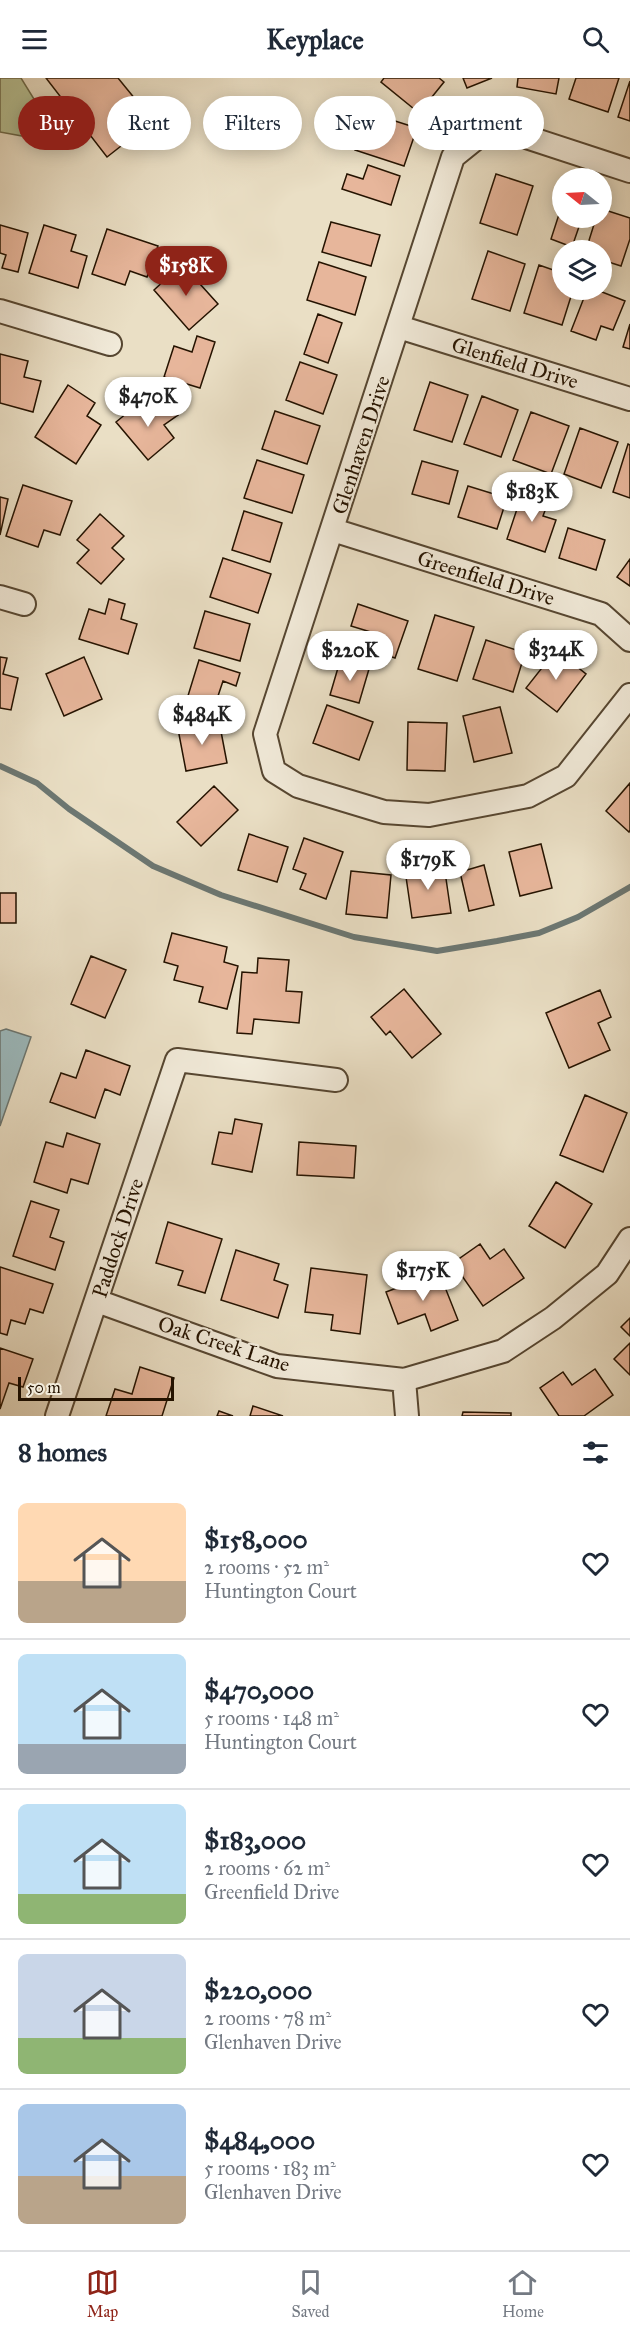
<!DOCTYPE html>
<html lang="en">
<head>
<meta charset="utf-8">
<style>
  :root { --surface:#fff; --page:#f6f6f7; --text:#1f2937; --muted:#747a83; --line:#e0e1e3; --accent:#8f2418 }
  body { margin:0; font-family:"IM FELL Great Primer",serif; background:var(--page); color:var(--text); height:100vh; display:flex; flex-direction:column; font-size:22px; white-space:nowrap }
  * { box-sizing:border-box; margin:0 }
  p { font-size:20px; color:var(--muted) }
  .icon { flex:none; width:33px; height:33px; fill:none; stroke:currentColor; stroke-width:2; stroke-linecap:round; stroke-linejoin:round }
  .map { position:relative; height:1338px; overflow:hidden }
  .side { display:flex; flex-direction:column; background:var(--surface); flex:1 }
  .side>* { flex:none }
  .banner { position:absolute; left:18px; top:18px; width:594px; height:54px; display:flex; gap:12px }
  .needle { width:39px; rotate:288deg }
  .buttons { position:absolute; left:552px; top:90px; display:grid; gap:12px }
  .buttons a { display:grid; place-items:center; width:60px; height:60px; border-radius:50%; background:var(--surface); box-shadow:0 3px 15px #0003; font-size:30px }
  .scale { position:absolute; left:18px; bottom:15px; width:156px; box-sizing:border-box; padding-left:6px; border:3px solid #251300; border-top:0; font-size:16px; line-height:21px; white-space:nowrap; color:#251300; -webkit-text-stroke:4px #f1ead9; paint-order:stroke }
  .price { position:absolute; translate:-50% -51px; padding:0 14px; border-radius:21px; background:#fff; color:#222; font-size:20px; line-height:39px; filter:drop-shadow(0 2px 3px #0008) }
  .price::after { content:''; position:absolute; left:50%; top:36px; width:18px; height:14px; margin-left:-9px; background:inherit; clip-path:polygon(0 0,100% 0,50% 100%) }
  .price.selected { background:var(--accent); color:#fff }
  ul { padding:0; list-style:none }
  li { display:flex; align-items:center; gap:18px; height:150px; padding:0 18px }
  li+li { border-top:2px solid var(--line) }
  li span { display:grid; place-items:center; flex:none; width:168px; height:120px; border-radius:9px; color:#555 }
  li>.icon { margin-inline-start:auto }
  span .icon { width:72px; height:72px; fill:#fffc; stroke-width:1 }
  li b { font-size:26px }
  h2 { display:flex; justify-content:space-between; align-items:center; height:72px; padding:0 18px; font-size:26px }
  .tag { padding:0 21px; border-radius:27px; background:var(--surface); box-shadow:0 3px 15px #0003; font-size:21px; line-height:54px }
  .tag.selected { background:var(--accent); color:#fff }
  header { display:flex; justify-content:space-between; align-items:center; height:78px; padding:0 18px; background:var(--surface); font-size:27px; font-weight:800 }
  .tabs { display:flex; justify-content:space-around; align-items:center; height:84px; border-top:2px solid var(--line); background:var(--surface); font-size:16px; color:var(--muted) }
  .tabs a { display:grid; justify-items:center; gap:3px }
  .tabs .selected { color:var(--accent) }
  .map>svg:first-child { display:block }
  .green { fill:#b7c194; stroke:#6e6a4a; stroke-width:1.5 }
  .water { fill:#9cbabe; stroke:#6c7772; stroke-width:1.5 }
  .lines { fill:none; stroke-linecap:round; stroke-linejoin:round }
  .stream { stroke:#6c7772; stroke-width:6 }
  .building { fill:#e7b69b; stroke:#251300; stroke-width:1.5 }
  .street-casing { stroke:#564631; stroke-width:26 }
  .street { stroke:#f1ead9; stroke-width:22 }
  .labels { text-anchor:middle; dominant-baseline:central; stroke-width:4.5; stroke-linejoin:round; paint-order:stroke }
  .street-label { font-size:21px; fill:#251300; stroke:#f1ead9 }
</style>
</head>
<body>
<header><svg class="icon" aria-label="menu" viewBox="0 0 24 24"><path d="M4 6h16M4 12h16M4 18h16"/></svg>Keyplace<svg class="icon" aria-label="search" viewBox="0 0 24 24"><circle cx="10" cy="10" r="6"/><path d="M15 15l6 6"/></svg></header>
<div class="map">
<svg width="630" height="1338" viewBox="0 0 630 1338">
  <rect width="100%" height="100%" fill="#eadfc5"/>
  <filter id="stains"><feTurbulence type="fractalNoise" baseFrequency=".00333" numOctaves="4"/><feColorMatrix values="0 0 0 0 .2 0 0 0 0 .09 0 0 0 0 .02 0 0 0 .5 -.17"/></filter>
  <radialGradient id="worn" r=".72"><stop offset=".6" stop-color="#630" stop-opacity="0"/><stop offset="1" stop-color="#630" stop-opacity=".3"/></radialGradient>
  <path class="green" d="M0,0H21L42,34L44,62L0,54Z"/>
  <path class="water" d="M6,951L31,959L0,1048V953Z"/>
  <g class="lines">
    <path class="stream" d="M0,688L37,705L69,731L153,788L221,817L354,859L437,873L497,863L539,855L578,839L630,809"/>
  </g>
  <path class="building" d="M46,0H118L153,43L107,79Z
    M384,0H439L444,4L419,35L381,4Z
    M463,0H492L467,10Z
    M518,0H559L556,16L517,9Z
    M576,0H619L608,34L569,21Z
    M630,3V43L618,39Z
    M367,34L417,50L404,88L355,72Z
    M368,87L400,98L391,127L342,111L347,96L363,101Z
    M496,96L533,108L517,157L480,145Z
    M562,127V140H582L572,169L551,161Z
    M602,131L630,140V161L621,188L602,182V172H586L596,140H602Z
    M331,144L380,157L371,188L322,174Z
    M0,147L28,155L18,194L2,190L6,177L0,175Z
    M44,147L76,157L71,173L87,178L78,210L29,195Z
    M107,151L158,168L147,199L130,193L125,207L92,196Z
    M488,173L525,186L510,233L472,221Z
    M319,184L366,199L355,237L307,222Z
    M182,186L218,226L189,252L154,212Z
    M539,187L562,195V212H573L562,247L524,235Z
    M587,212H597L625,223L613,252L601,248L596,262L571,253Z
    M318,236L342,245L328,285L304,276Z
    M630,246V271L623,269Z
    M197,258L215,264L200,310L164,299L174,268L192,274Z
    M0,276L28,283L24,299L41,303L33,334L0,325Z
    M300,284L337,297L323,336L286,322Z
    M430,304L468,317L452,364L414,352Z
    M68,307L95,325L87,338L101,347L76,386L35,359Z
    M482,318L518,332L501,379L464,366Z
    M143,322L154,335L167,324L178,337L164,347L174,360L148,382L116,344Z
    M275,333L320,348L307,386L262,371Z
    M531,334L569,348L551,396L513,382Z
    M580,350L618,364L601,410L564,396Z
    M628,366L630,367V420L613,414Z
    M257,382L304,397L292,435L244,420Z
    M422,383L458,393L449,426L412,416Z
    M23,407L72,423L60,457L44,452L38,469L6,458Z
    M468,408L507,420L497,451L458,439Z
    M523,413L549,422L543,438L556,442L545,474L507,461Z
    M0,419L8,421L0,457Z
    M244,433L282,445L270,484L232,472Z
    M100,436L124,458L112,470L124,481L101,506L77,485L89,472L77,462Z
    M568,450L605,462L596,492L559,480Z
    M223,480L271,496L258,535L210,519Z
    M630,481V508L617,499Z
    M109,521L125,526L121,541L137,546L128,576L79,561L89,531L105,536Z
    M358,526L408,543L395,580L369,571L374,555L351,548Z
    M205,533L250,546L240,583L194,570Z
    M435,537L474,549L457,603L418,591Z
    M486,562L525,575L513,614L473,601Z
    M556,572L586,596L557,634L526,610Z
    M0,579L7,580L3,596L18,600L11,632L0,630Z
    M84,579L102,621L64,638L46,596Z
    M199,582L240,595L236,608L223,603L214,630L187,621Z
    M340,583L369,591L359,625L330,617Z
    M327,627L373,644L359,682L313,665Z
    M500,629L512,675L474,684L463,638Z
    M219,643L227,685L186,693L178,651Z
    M408,644L447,645L445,693L407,692Z
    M630,705V752L629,754L606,733Z
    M214,708L238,732L201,768L177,744Z
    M249,756L288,769L277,804L238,792Z
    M304,760L343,774L326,821L300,811L306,796L293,791Z
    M541,766L552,810L520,818L509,774Z
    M444,787L451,835L412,840L405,792Z
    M484,787L494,827L469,833L460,794Z
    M351,793L391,797L387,840L346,836Z
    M0,815H16V845H0Z
    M172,855L227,869L224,884L238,888L227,931L199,924L203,909L174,902L178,888L164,884Z
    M91,878L126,892L105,940L71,926Z
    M258,880L289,882L286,913L302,914L299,945L254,941L252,956L237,955L242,894L257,895Z
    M404,911L441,956L412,980L390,953L386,957L371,939Z
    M600,912L611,939L598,945L610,972L569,990L546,935Z
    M86,972L130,988L120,1017L105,1011L95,1040L50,1024L61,995L76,1000Z
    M585,1017L627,1035L603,1094L560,1077Z
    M235,1041L262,1046L252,1094L212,1086L219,1054L232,1056Z
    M67,1055L100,1066L88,1106L71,1101L67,1115L34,1104L46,1064L63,1069Z
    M299,1064L356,1068L354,1100L297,1097Z
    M556,1104L592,1126L565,1170L529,1148Z
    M31,1123L59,1132L50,1159L64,1164L55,1192L13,1178Z
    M168,1144L222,1161L205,1215L178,1207L183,1193L156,1185Z
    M480,1166L490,1181L504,1171L524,1200L483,1228L453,1185Z
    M236,1172L279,1186L274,1202L288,1207L278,1240L221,1222Z
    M0,1189L53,1206L43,1235L30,1231L25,1246L11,1242L7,1257L0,1255Z
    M311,1190L367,1197L360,1256L331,1252L333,1237L305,1234Z
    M439,1194L458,1242L431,1253L425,1236L398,1246L386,1214Z
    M630,1240V1258L621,1249Z
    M630,1265V1297L614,1281Z
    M0,1270L33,1281L23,1309L9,1305L0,1331Z
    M140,1289L174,1300L162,1338H106L115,1311L132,1316Z
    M595,1291L613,1317L584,1338H559L540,1310L563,1294L572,1307Z
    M253,1328L283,1338H250Z
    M219,1333L233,1338H217Z
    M463,1334L511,1335V1338H462Z"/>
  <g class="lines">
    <g class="street-casing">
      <path id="street" d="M630,93L511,54H484L453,79L265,656L274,693L298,708L384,734L429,737L528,718L566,698L630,617
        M0,233L110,266
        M399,249L630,321
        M333,452L601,536L630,562
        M0,519L24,526
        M97,1223L277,1288L404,1302L503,1273L553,1240L607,1196L630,1161
        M404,1302L407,1338
        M57,1338L177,982L336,1002"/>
    </g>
    <use href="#street" class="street"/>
  </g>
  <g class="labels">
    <g class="street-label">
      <text transform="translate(515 285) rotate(17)">Glenfield Drive</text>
      <text transform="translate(361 367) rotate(-72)">Glenhaven Drive</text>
      <text transform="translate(486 500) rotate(17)">Greenfield Drive</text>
      <text transform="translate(118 1160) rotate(-72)">Paddock Drive</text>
      <text transform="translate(224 1266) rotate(18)">Oak Creek Lane</text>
    </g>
  </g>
  <rect width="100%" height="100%" filter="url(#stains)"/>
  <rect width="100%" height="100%" fill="url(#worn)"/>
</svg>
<div class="buttons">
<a><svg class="needle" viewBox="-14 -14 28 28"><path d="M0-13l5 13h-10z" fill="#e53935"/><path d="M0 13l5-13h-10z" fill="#747a83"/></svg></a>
<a><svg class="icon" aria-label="layers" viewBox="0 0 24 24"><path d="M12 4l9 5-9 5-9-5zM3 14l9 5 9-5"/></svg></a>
</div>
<div class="scale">50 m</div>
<b class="price selected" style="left:186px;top:219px">$158K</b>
<b class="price" style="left:148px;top:350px">$470K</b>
<b class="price" style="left:532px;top:445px">$183K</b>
<b class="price" style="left:556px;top:603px">$324K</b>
<b class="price" style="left:350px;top:604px">$220K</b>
<b class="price" style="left:202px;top:668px">$484K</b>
<b class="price" style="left:428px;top:813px">$179K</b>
<b class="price" style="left:423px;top:1224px">$175K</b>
<div class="banner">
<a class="tag selected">Buy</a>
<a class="tag">Rent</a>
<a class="tag">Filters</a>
<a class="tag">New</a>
<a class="tag">Apartment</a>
</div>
</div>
<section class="side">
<h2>8 homes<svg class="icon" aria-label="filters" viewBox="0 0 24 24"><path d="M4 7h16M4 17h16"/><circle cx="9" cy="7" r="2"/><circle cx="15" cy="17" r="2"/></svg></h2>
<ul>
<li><span style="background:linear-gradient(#ffd9b3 65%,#b9a48a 0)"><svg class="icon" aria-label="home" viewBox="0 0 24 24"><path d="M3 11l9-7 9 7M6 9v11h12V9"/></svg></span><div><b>$158,000</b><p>2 rooms · 52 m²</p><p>Huntington Court</p></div><svg class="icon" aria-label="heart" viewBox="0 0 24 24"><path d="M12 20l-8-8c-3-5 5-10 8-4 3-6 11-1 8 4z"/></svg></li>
<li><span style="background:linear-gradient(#bfe0f5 75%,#9aa5b1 0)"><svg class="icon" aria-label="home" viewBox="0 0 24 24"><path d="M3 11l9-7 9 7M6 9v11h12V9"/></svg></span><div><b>$470,000</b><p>5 rooms · 148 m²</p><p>Huntington Court</p></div><svg class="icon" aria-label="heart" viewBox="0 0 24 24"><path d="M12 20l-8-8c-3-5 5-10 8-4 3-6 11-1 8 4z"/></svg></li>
<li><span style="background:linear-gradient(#bfe0f5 75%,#8fb573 0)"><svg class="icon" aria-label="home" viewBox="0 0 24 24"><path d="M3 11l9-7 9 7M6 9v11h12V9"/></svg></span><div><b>$183,000</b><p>2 rooms · 62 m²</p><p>Greenfield Drive</p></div><svg class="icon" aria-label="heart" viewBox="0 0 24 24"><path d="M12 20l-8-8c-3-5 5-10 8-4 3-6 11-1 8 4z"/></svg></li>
<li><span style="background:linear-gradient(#c9d6e8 70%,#8fb573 0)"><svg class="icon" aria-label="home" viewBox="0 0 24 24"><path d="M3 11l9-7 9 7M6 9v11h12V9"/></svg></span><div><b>$220,000</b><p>2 rooms · 78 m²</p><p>Glenhaven Drive</p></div><svg class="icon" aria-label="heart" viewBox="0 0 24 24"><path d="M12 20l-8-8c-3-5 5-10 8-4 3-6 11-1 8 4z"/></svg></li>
<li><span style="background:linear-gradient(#a9c7e8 60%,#b9a48a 0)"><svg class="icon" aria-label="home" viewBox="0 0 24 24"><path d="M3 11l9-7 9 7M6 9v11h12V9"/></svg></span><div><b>$484,000</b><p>5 rooms · 183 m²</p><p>Glenhaven Drive</p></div><svg class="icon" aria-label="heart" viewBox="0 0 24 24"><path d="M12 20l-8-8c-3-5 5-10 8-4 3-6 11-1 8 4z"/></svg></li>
</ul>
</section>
<nav class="tabs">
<a class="selected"><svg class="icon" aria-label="map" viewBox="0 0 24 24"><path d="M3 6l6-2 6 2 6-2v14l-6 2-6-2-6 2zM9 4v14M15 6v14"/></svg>Map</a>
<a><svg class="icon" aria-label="saved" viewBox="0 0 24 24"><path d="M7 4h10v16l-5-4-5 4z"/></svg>Saved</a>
<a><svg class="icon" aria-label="home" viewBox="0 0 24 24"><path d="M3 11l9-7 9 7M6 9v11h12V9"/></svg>Home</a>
</nav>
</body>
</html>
